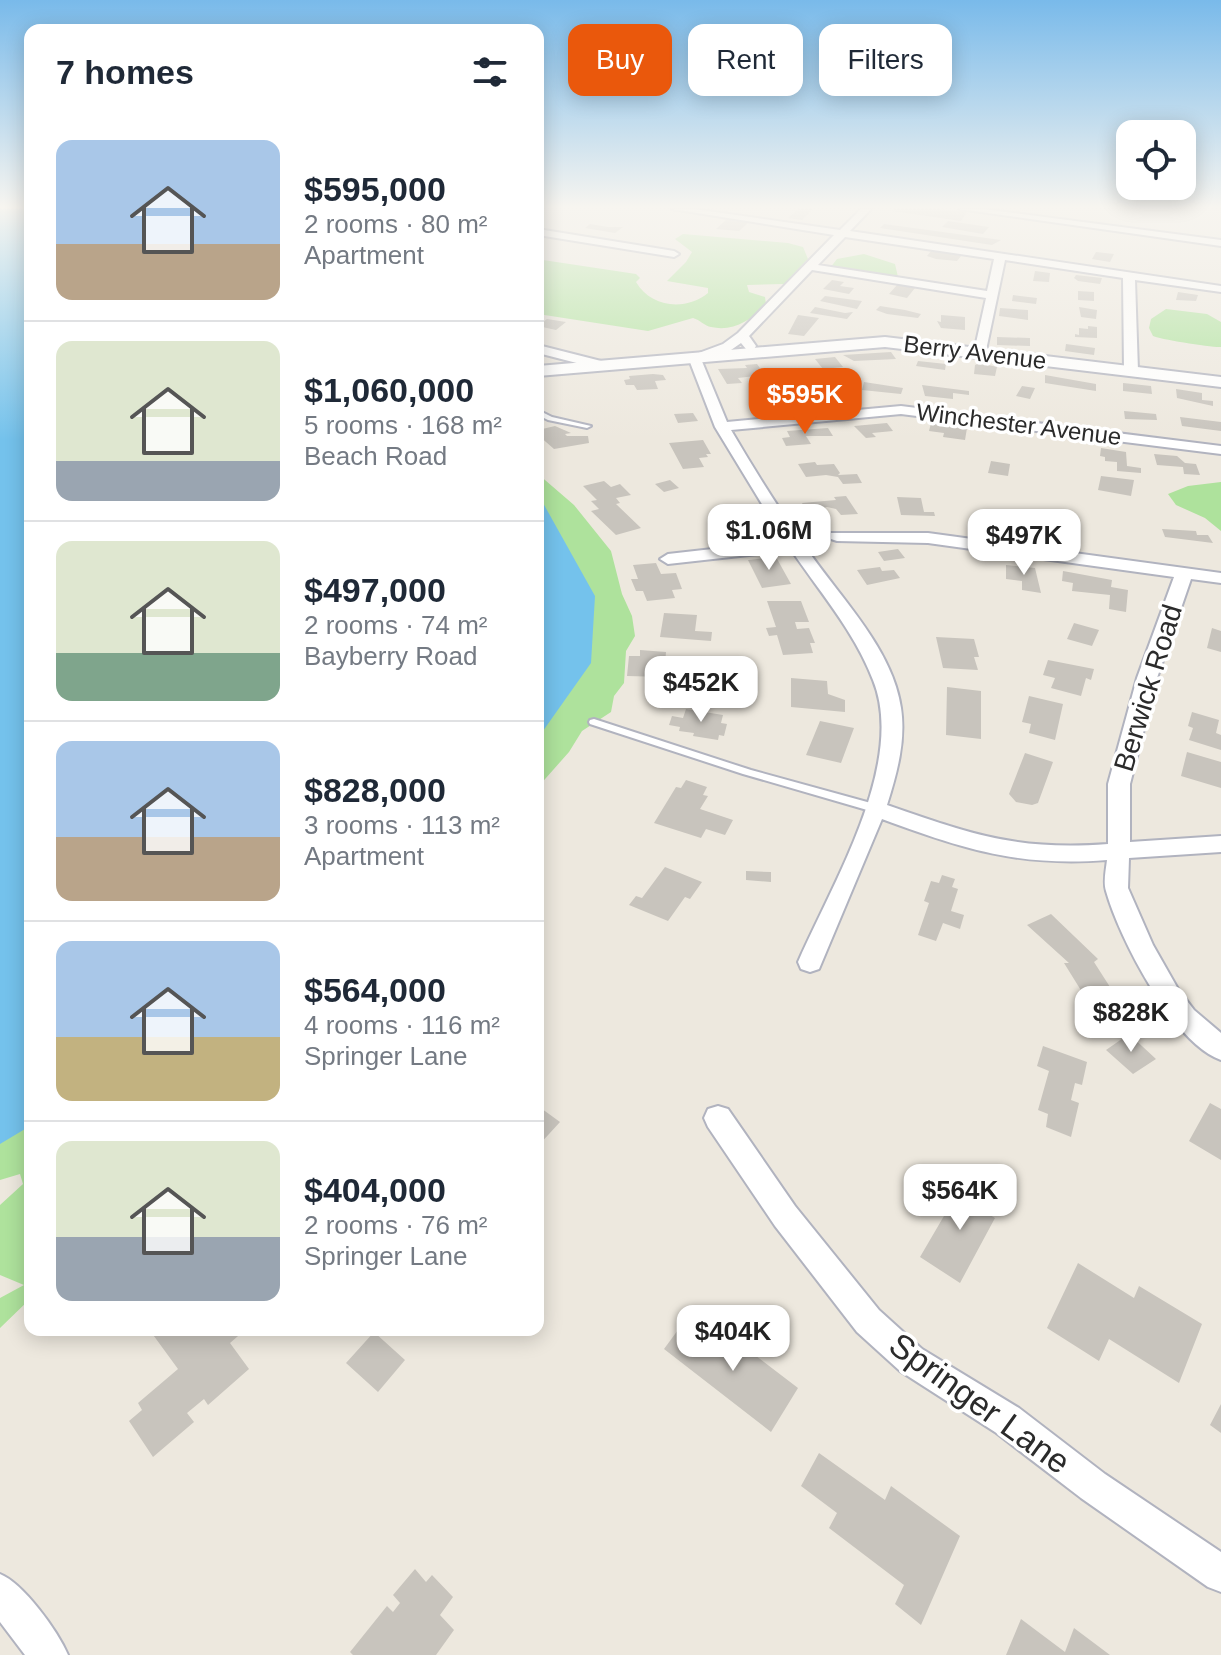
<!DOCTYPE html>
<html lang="en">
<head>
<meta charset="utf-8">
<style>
  :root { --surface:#fff; --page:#f6f6f7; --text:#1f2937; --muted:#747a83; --line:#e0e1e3; --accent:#ea580c }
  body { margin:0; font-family:Helvetica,sans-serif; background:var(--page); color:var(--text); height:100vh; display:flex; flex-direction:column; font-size:30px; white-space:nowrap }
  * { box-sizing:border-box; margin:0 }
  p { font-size:26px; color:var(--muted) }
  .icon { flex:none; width:44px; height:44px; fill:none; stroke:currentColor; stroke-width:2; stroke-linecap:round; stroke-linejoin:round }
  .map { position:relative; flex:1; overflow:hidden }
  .side { position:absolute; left:24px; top:24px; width:520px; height:1312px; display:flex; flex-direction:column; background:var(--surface); border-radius:16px; box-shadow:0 4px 20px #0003 }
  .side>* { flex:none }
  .banner { position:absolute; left:568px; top:24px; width:532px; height:72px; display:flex; gap:16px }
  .buttons { position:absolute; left:1116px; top:120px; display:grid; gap:16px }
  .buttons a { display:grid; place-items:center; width:80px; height:80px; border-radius:16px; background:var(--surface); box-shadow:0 4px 20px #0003; font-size:40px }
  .price { position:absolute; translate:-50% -68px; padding:0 18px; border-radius:16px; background:#fff; color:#222; font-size:26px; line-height:52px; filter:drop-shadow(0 2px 4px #0008) }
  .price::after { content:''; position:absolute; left:50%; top:48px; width:24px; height:18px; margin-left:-12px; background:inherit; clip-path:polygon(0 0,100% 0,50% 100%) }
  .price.on { background:var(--accent); color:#fff }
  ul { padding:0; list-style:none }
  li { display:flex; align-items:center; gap:24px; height:200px; padding:0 32px }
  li+li { border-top:2px solid var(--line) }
  li span { display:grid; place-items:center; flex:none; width:224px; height:160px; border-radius:16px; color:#555 }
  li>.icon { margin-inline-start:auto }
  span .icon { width:96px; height:96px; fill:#fffc; stroke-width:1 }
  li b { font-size:34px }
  h2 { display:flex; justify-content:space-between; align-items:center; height:96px; padding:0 32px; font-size:34px }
  .pill { padding:0 28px; border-radius:16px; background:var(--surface); box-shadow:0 4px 20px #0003; font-size:28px; line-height:72px }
  .pill.on { background:var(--accent); color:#fff }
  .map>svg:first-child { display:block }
  .green { fill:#aee29c }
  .water { fill:#74c2ec }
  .building { fill:#c8c4bd }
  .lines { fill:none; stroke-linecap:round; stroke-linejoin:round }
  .service-casing { stroke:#b1b3bf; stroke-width:4 }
  .minor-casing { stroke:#b1b3bf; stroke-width:4 }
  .tertiary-casing { stroke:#b1b3bf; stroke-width:4 }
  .service { fill:#fff; fill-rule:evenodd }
  .minor { fill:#fff; fill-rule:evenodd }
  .tertiary { fill:#fff; fill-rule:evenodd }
  .labels { text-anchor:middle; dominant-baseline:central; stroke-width:7; stroke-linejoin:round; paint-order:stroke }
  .far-street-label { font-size:24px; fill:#2b2b2b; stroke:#fff }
  .street-label { font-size:28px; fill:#2b2b2b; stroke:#fff }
  .near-street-label { font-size:34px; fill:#2b2b2b; stroke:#fff }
</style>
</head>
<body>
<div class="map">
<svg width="1221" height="1655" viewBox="0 0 1221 1655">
  <rect width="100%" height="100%" fill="#ede8de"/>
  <path class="green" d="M683,234L788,243L803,247L808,259L784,284L747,285L749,292L765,297L766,304C752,320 733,332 711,327C705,326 700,320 693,318L648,331L538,314V265L543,260L636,274L640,278L636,282C651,308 686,311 708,293V288L667,281L686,262L692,252L675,239Z
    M864,254L895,264L898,277L830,268L837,259Z
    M1166,309L1207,314L1221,322V347C1214,348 1158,339 1153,336L1149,328L1151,319Z
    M538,474L574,505L611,551L622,594L632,616L635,636L626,651L624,683L614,696L611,712L582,731L569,752L538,787Z
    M1221,482V531L1205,518L1176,505L1168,494L1188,486Z
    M30,966V1299L0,1328V1298L24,1285L0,1275V1205L23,1184L20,1174L0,1180V980Z"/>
  <path class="water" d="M0,209H30V1126L0,1144Z
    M538,494L595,596L591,663L538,738Z"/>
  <path class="building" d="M798,209H813L802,220L788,218Z
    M894,209H938L967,212L961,221L892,211Z
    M727,219L749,222L739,231L716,229Z
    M948,221L989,227L983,234L942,227Z
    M590,224L608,227H623L615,233L585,228Z
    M884,224L1001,240L992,245L880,228Z
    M931,251L952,254L961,256L957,261L936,259L927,256Z
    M1096,252L1114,254L1110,262L1092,259Z
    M1035,271L1050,273L1049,282L1033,281Z
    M1076,275L1102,278L1100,284L1078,281L1074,278Z
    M832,280L844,282L840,286L854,288L849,294L823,289Z
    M897,285L915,288L907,298L889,294Z
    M1078,291L1094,292V301L1078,300Z
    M1178,292L1198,295L1196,301L1176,300Z
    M1013,295L1037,298L1036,304L1012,301Z
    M825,296L862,301L857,309L820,301Z
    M880,306L905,310L921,314L918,318L887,314L876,310Z
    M815,307L845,313L853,312L847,319L810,313Z
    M1079,307L1097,310L1096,319L1081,317Z
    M1000,308L1028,310V320L999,316Z
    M798,315L819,318L804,336L788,334Z
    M941,315L965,317V330L941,328L937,321L941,322Z
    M547,319L566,322L556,330L538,326Z
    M1088,326L1097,327V338L1075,337V334L1079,335V328L1088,329Z
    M997,337L1030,338V346L997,345Z
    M1066,344L1095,348L1094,355L1065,351Z
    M891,352L896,359L854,361L843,355Z
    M835,357L843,367L823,369L815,359Z
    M918,361L946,364L945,370L916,366Z
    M980,363L997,367L995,376L974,374L975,365Z
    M757,364L765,375L738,378L742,383L727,384L718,369L747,368L745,365Z
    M796,370L799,375H804L801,371L817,370L822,376L784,379L779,372Z
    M653,374L663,375L666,380L655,381L658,389L637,390L634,385H626L624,380L630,379L629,376Z
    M1045,375L1096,384V391L1045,383Z
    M864,382L903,388L901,394L862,390Z
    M1123,383L1151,386L1152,394L1123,391Z
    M922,385L969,391V395L953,393V399L925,396Z
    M1022,386L1035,388L1030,399L1016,396Z
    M1176,389L1202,393V400L1213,401V406L1177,398Z
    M1124,411L1156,414L1157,420L1125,419Z
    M693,413L698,421L678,423L674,414Z
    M1180,417L1221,422V431L1182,426Z
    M887,423L893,431L872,433L876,437L866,438L854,426Z
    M931,423L967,428L965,440L943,437L944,433L929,431Z
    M555,426L571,433L565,434L567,436H588L589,443L554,449L538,435V430Z
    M828,428L833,436H806L811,444L786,446L782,438L790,437L787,431Z
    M703,440L711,454H706L708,457L699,458L704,467L683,469L669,443Z
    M1101,448L1126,452L1127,466L1141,468V473L1117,471V462L1105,461V457L1100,456Z
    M1154,454L1177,456L1185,463L1196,464L1200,475L1184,474L1183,467L1157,465Z
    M991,461L1010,464L1008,476L988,473Z
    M815,462L817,465L834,464L840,473L838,475L857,474L862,483L843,484L838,477L826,475L806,477L798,464Z
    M1101,476L1134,480L1131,496L1098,490Z
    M670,480L679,488L664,492L655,484Z
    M604,481L611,487L620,484L631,495L616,498L620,503L616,504L641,528L616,535L591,511L599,509L591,501L597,500L583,486Z
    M846,496L858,514L841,515L836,509L827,507L807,512L802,503L836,500L834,497Z
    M897,497L921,498L924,512H934L935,516L901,515Z
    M1034,514L1067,520L1066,529L1041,525V522L1033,520Z
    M1162,529L1196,531L1197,535H1208L1213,543L1165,537Z
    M898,549L905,558L884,561L878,552Z
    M776,557L791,584L762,588L748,560Z
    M656,563L661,574L676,573L682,589L672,590L675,598L647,601L643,591H636L631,579H638L633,565Z
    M1006,565L1035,568L1041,593L1022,590V581L1006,579Z
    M880,567L882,571L894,570L900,578L867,585L857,570Z
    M1063,571L1112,580L1111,587L1128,590L1126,612L1109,609L1110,595L1072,591L1073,583L1062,581Z
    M767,601H801L809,622H795L797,629L809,628L815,643H810L813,653L783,655L777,635L769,636L766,628L776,627Z
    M664,613L697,615L695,631L712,632L711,641L660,637Z
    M1074,623L1099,630L1092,646L1067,639Z
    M1212,628L1221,631V652L1207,648Z
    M936,637L974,639L979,657H974L978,670L943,668Z
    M640,650L666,652L664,677L627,676L629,656H640Z
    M1048,660L1094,669L1091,680L1086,678L1081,696L1051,688L1055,678L1043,675Z
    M791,678L827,681L828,694L845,700V712L791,707Z
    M947,687L981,691V739L946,735Z
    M1029,696L1063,704L1055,740L1029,733L1031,724L1022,722Z
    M686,709L723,715L721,723L727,724L724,736L719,735L718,740L693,736L694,733L679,731L680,727L669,725L672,716L683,718Z
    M1192,712L1219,720L1216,733L1221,735V750L1189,740L1193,728L1188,726Z
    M820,721L854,728L841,763L806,755Z
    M1187,752L1221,762V788L1181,776Z
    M1025,753L1053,762L1038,803L1032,805L1016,802L1009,794Z
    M686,780L707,787L703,795L708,796L700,809L733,820L725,835L706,829L701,838L654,823L676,787L681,788Z
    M665,867L702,882L690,899L685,897L668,921L629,905L636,896L642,898Z
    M746,871L771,872V882L746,880Z
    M942,875L955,879L952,887L958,889L951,911L964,915L960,929L943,923L936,941L918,935L929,903L924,901L931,881L939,883Z
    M1051,914L1098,959L1094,962L1110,987L1082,992L1064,963H1069L1027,925Z
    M1129,1034L1156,1059L1133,1074L1106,1050Z
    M1043,1046L1087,1062L1082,1085L1075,1083L1071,1100L1079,1103L1071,1137L1046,1127L1048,1114L1038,1110L1049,1071L1037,1066Z
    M1210,1103L1221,1109V1160L1189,1141Z
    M538,1106L560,1122L538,1146Z
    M965,1180L994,1197L985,1212L995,1218L960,1283L920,1257Z
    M1078,1263L1134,1298L1139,1286L1202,1324L1179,1383L1109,1339L1099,1361L1047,1328Z
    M686,1319L708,1335L717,1323L733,1335L726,1347L737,1356L743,1346L798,1388L771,1432L664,1349Z
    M154,1330H245L230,1343L249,1369L208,1405L204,1399L187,1413L194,1422L153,1457L129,1421L142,1410L138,1403L178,1369L151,1332Z
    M374,1332L405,1360L378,1392L346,1363Z
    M1221,1404V1433L1210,1425Z
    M819,1453L885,1500L891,1486L960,1536L921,1625L895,1604L904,1585L829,1528L837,1513L801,1486Z
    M415,1569L426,1582L432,1575L453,1597L440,1615L454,1630L436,1655H353L350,1652L387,1606L393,1612L400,1603L393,1595Z
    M1021,1619L1065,1652L1074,1628L1110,1655H1006Z"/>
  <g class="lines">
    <g class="service-casing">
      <path id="service" d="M538,410L552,417L591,426L587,428L548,420L538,415Z
        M594,719L751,770L878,805L879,808L874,812L743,774L590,724L589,722L590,720Z"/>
    </g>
    <g class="minor-casing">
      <path id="minor" d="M672,209H694L840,230L861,209H871L850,231L1221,286V292L1135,280L1138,371L1131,375L1124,371L1123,278L1005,260L985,355L974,352L986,298L812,270L749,336L756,346L754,349H746L741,343L731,350L701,359L727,422L901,406L1221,446V454L901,414L731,430C756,473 783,515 811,555C843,600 893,651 901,708C906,741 897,773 887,805C971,834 1017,851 1108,844V784L1137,678L1174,577L928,543L837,541L831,539V533H928L1221,573V583L1191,579L1157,678L1130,784V842L1221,836V852L1129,858L1128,888L1153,945L1178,989L1194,1010L1221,1033V1060C1174,1044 1119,938 1106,891C1103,882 1106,869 1107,860C1019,867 963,849 882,819L819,969L810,972L801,969L798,962C831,886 907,763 873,680C854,630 817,589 788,545L758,554L668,564L660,559L668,554L757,544L782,537L715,427L688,357L723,344L738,333L834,235ZM845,237L994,259L987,291L818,265Z
        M959,209H983L1221,240V246Z
        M538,229L674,251L679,254L674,257L538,235Z
        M538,345L605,362L607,365L600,369L538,353Z
        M718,1106L728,1109L795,1206L879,1310L922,1349L1019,1408L1105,1474L1221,1552V1592L1208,1587L1081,1498L995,1432L900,1371L857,1332L775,1226L708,1127L704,1118L708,1109Z
        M0,1574C23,1583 58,1631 68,1655H25L0,1622Z"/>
    </g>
    <g class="tertiary-casing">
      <path id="tertiary" d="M885,337L1221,377V387L885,347L538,376V366Z"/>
    </g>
    <use href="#service" class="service"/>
    <use href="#minor" class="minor"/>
    <use href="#tertiary" class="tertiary"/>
  </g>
  <linearGradient id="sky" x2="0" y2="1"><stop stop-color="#79baea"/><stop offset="0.47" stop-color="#f7f5f0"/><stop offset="1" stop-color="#f7f5f0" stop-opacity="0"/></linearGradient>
  <rect width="1221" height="440" fill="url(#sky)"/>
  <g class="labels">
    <g class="far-street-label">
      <text transform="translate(975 352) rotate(7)">Berry Avenue</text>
      <text transform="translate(1019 424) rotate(7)">Winchester Avenue</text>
    </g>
    <g class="street-label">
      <text transform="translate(1148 688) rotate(-73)">Berwick Road</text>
    </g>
    <g class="near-street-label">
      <text transform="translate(980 1403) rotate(36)">Springer Lane</text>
    </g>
  </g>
</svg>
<div class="buttons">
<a><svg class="icon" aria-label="locate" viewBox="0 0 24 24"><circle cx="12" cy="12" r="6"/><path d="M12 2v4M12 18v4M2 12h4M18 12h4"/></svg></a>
</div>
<b class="price on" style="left:805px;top:436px">$595K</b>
<b class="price" style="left:769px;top:572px">$1.06M</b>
<b class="price" style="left:1024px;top:577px">$497K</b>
<b class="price" style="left:701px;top:724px">$452K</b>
<b class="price" style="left:1131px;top:1054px">$828K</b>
<b class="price" style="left:960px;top:1232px">$564K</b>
<b class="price" style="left:733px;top:1373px">$404K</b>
<div class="banner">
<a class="pill on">Buy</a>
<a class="pill">Rent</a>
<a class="pill">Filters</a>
</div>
<section class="side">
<h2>7 homes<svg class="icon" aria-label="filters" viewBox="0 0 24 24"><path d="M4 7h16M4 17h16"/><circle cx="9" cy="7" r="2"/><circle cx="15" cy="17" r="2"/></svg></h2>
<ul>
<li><span style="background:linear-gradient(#a9c7e8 65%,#b9a48a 0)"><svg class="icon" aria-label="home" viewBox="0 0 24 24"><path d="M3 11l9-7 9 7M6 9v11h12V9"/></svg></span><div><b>$595,000</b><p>2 rooms · 80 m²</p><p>Apartment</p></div></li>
<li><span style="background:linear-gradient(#dfe7d0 75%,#9aa5b1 0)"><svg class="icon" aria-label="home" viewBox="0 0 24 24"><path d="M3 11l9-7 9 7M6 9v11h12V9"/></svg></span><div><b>$1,060,000</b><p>5 rooms · 168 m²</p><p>Beach Road</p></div></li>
<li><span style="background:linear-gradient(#dfe7d0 70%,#7fa58c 0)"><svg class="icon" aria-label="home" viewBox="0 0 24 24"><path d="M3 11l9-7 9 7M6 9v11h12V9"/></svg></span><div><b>$497,000</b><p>2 rooms · 74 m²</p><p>Bayberry Road</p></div></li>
<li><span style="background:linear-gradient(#a9c7e8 60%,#b9a48a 0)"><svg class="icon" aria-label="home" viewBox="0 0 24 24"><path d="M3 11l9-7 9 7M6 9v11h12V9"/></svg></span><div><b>$828,000</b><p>3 rooms · 113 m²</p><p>Apartment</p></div></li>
<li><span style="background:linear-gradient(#a9c7e8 60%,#c2b280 0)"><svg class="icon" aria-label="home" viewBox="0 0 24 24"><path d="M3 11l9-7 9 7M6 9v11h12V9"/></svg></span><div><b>$564,000</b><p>4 rooms · 116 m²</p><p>Springer Lane</p></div></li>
<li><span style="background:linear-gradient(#dfe7d0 60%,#9aa5b1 0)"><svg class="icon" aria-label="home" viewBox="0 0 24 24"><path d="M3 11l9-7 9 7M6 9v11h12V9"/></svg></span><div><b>$404,000</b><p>2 rooms · 76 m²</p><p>Springer Lane</p></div></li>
</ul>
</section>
</div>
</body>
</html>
